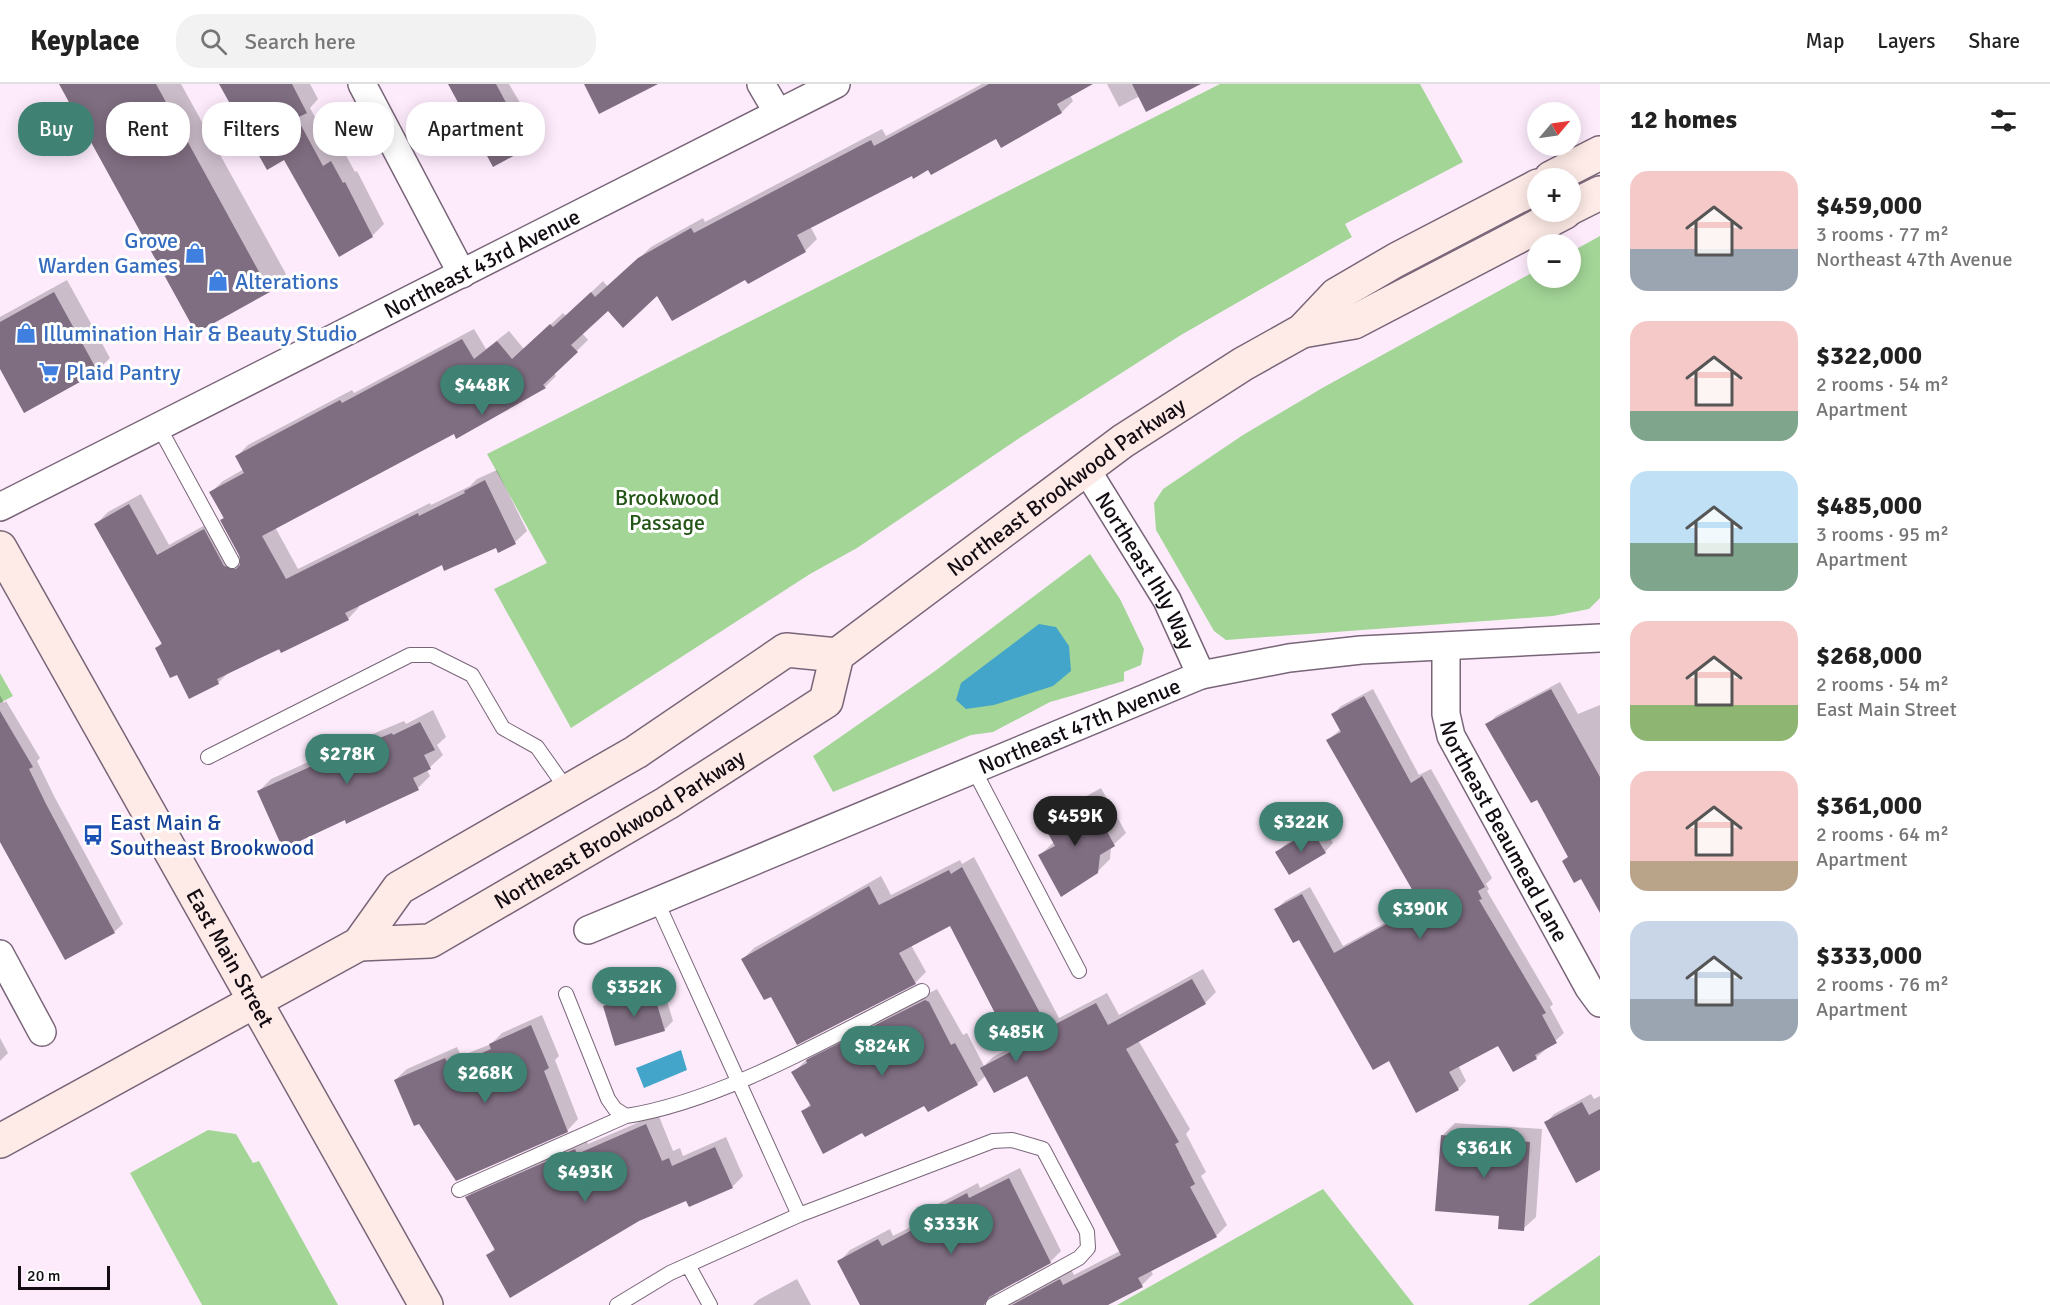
<!DOCTYPE html>
<html lang="en">
<head>
<meta charset="utf-8">
<style>
  :root { --surface:#fff; --page:#f2f2f2; --text:#222; --muted:#767676; --line:#e0e0e0; --accent:#3f8274 }
  body { margin:0; font-family:Signika,sans-serif; background:var(--page); color:var(--text); height:100vh; display:flex; flex-direction:column; font-size:22px; white-space:nowrap }
  * { box-sizing:border-box; margin:0 }
  p { font-size:20px; color:var(--muted) }
  .icon { flex:none; width:33px; height:33px; fill:none; stroke:currentColor; stroke-width:2; stroke-linecap:round; stroke-linejoin:round }
  .map { position:relative; flex:1; overflow:hidden }
  .panel { display:flex; flex-direction:column; background:var(--surface); width:450px }
  .panel>* { flex:none }
  .top-card { position:absolute; left:18px; top:18px; width:570px; height:54px; display:flex; gap:12px }
  .needle { width:39px; rotate:61deg }
  .buttons { position:absolute; left:1527px; top:18px; display:grid; gap:12px }
  .buttons a { display:grid; place-items:center; width:54px; height:54px; border-radius:50%; background:var(--surface); box-shadow:0 3px 15px #0003; font-size:30px }
  .scale { position:absolute; left:18px; bottom:15px; width:92px; box-sizing:border-box; padding-left:6px; border:3px solid #130c13; border-top:0; font-size:16px; line-height:21px; white-space:nowrap; color:#130c13; -webkit-text-stroke:4px #fff; paint-order:stroke }
  .price { position:absolute; translate:-50% -51px; padding:0 14px; border-radius:21px; background:var(--accent); color:#fff; font-size:20px; line-height:39px; filter:drop-shadow(0 2px 3px #0008) }
  .price::after { content:''; position:absolute; left:50%; top:36px; width:18px; height:14px; margin-left:-9px; background:inherit; clip-path:polygon(0 0,100% 0,50% 100%) }
  .price.on { background:#222; color:#fff }
  ul { padding:0; list-style:none }
  li { display:flex; align-items:center; gap:18px; height:150px; padding:0 30px }
  li span { display:grid; place-items:center; flex:none; width:168px; height:120px; border-radius:18px; color:#555 }
  li>.icon { margin-inline-start:auto }
  span .icon { width:72px; height:72px; fill:#fffc; stroke-width:1 }
  li b { font-size:26px }
  h2 { display:flex; justify-content:space-between; align-items:center; height:72px; padding:0 30px; font-size:26px }
  .tag { padding:0 21px; border-radius:24px; background:var(--surface); box-shadow:0 3px 15px #0003; font-size:21px; line-height:54px }
  .tag.on { background:var(--accent); color:#fff }
  header { display:flex; align-items:center; gap:36px; box-sizing:border-box; height:84px; padding:0 30px; background:var(--surface); border-bottom:2px solid var(--line) }
  header strong { font-size:28px }
  nav { display:flex; gap:33px; margin-inline-start:auto; font-size:21px }
  .search { width:420px; height:54px; background:var(--page); display:flex; align-items:center; gap:15px; box-sizing:border-box; padding:0 21px; border-radius:24px; color:var(--muted); font-size:22px }
  main { display:flex; flex:1; min-height:0 }
  .map>svg:first-child { display:block }
  .green { fill:#a3d597 }
  .water { fill:#43a5c9 }
  .shadow { fill:#0003 }
  .building { fill:#7f6d81 }
  .lines { fill:none; stroke-linecap:round; stroke-linejoin:round }
  .service-casing { stroke:#786578; stroke-width:16 }
  .minor-casing { stroke:#786578; stroke-width:30 }
  .secondary-casing { stroke:#786578; stroke-width:36 }
  .service { stroke:#fff; stroke-width:14 }
  .minor { stroke:#fff; stroke-width:27 }
  .secondary { stroke:#feebe7; stroke-width:33 }
  .labels { text-anchor:middle; dominant-baseline:central; stroke-width:6; stroke-linejoin:round; paint-order:stroke }
  .shop-label { font-size:22px; fill:#366cbe; stroke:#fff; text-anchor:start }
  .street-label { font-size:22px; fill:#130c13; stroke:#fff }
  .park-label { font-size:22px; fill:#235516; stroke:#fff }
  .transit-label { font-size:22px; fill:#164399; stroke:#fff; text-anchor:start }
</style>
</head>
<body>
<header>
<strong>Keyplace</strong>
<div class="search"><svg class="icon" aria-label="search" viewBox="0 0 24 24"><circle cx="10" cy="10" r="6"/><path d="M15 15l6 6"/></svg>Search here</div>
<nav><a>Map</a><a>Layers</a><a>Share</a></nav>
</header>
<main>
<div class="map">
<svg width="1600" height="1221" viewBox="0 0 1600 1221">
  <rect width="100%" height="100%" fill="#fdebfc"/>
  <path class="green" d="M1220,0H1420L1463,78L1345,140L1352,153L1181,251L1021,353L857,464L810,490L571,644L494,505L547,479L487,370Z
    M1600,152V514L1589,525L1553,532L1226,556L1214,547L1156,446L1154,419L1163,405L1243,351L1324,303L1537,186L1538,194H1570L1571,168Z
    M1090,470L1120,515L1144,565L1141,581L1124,588V597L1050,618L993,648L971,651L833,708L813,672L935,587Z
    M0,589L13,612L0,619Z
    M208,1046L236,1050L253,1079L259,1077L338,1221H202L130,1089Z
    M1323,1105L1414,1221H1117Z
    M1600,1171V1221H1528Z"/>
  <path class="water" d="M1039,540L1056,543L1069,562L1071,587L1053,602L994,621L966,625L956,616L961,599Z
    M681,966L687,986L644,1004L636,984Z"/>
  <path class="shadow" d="M60,0H181L286,190L270,207L197,247Z
    M221,0H310L318,15L310,24L336,71L343,66L355,88L357,87L384,140L372,152L285,74Z
    M450,0H509L539,51L529,62Z
    M982,0H1090L1070,11L1073,17L1062,28L1001,62L996,53L913,90L810,142L817,155L805,167L746,194L657,209L608,225L582,249L588,256L554,289L556,292L545,303L457,353L454,348L275,443L298,485L430,419L431,421L470,402L477,395L497,386L527,447L515,458L443,479L358,521L359,523L348,535L229,588L218,599L178,589L157,564L162,558L96,440L108,428L141,410L169,461L216,435L236,471L241,472L211,408L223,397L244,385L237,372L248,361L352,306L354,309L474,245L486,265L509,247L524,265L563,229L566,232L603,197L608,203L651,163L703,134L705,138L882,45L886,52Z
    M1107,0H1198L1140,12L1119,23Z
    M67,196L110,274L97,287L25,327L0,282V233Z
    M1560,598L1578,630L1600,621V814L1564,777L1569,772L1538,714L1487,641L1496,632Z
    M1373,605L1419,691L1431,685L1492,794L1486,800L1489,805L1487,807L1553,920L1550,923L1564,949L1536,974L1499,960L1458,981L1466,997L1458,1005L1389,975L1276,825L1285,817L1310,803L1343,862L1421,819L1328,656L1341,645L1333,630L1341,622Z
    M0,611L4,619L6,617L40,674L37,677L54,712L123,840L114,848L0,750Z
    M433,626L446,653L437,661L443,671L427,686L430,692L418,704L345,734L258,708L271,695L339,664L404,637L406,640Z
    M1101,704L1126,749L1111,763L1110,775L1097,788L1040,771L1054,758L1045,740L1058,728Z
    M1321,739L1333,759L1325,768H1277L1286,760Z
    M974,773L1059,934L1107,909L1119,931L1203,885L1216,908L1205,919L1138,956L1190,1045L1186,1050L1206,1088L1201,1092L1227,1141L1216,1152L1151,1187L1153,1190L1142,1201L1105,1221H865L839,1178L850,1166L890,1145L893,1152L928,1134L927,1131L938,1120L978,1099L980,1104L1020,1084L1061,1167L1050,1178L994,1209L999,1218L1071,1185L1074,1191L1120,1167L1027,990L986,991L977,1000L863,1047L803,1028L811,1019L793,989L804,978L819,966L937,905L963,951L967,949L984,982L993,973L1014,962L950,840L911,861L926,888L915,899L771,911L743,875L754,864L881,792L891,811L960,776L962,780Z
    M662,900L673,937L664,946L605,923L613,915Z
    M542,931L559,972L555,976L578,1035L567,1047L395,996L407,985L457,963L461,972L491,960L502,949Z
    M0,954L8,969L0,977Z
    M1591,1010L1594,1015L1600,1012V1084L1546,1039L1554,1030Z
    M658,1030L673,1067L680,1064L683,1072L726,1053L743,1092L732,1103L488,1171L495,1164L467,1113L478,1102L586,1055L588,1060Z
    M1455,1039L1542,1045L1536,1133L1523,1145L1501,1130L1442,1052Z
    M797,1195L811,1221H753L758,1216Z"/>
  <path class="building" d="M59,0H156L270,208L196,249Z
    M219,0H292L307,29L297,34L323,82L331,77L343,99L345,98L373,153L339,173L284,76L267,86Z
    M448,0H496L530,63L493,83Z
    M584,0H658L599,30Z
    M989,0H1093L1057,20L1062,29L1001,64L996,55L931,91L928,86L913,95L912,92L797,151L806,168L748,200L745,196L672,237L657,212L623,244L608,227L571,261L578,268L543,301L546,304L456,355L454,350L262,452L286,495L418,429L419,432L465,409L464,407L485,396L516,460L498,469L496,464L444,487L442,481L345,529L349,536L281,569L279,565L217,595L219,600L189,615L177,591L170,594L155,564L162,560L94,440L129,420L157,471L204,445L224,482L236,485L240,481V473L220,436L224,434L209,408L244,389L235,372L340,316L342,319L462,255L474,275L497,257L512,275L550,240L553,243L591,208L595,213L638,174L691,144L694,149L871,56L874,62Z
    M1132,0H1201L1146,28Z
    M54,208L98,288L24,329L0,285V238Z
    M1551,605L1600,693V829L1581,795L1574,799L1562,777L1568,773L1537,716L1531,719L1485,640Z
    M1364,612L1411,699L1422,692L1485,803L1478,807L1482,815L1479,816L1546,929L1542,931L1557,959L1535,971L1537,975L1513,988L1498,962L1449,988L1459,1006L1416,1029L1389,977L1373,986L1299,856L1293,859L1274,825L1302,810L1334,869L1421,821L1326,656L1341,648L1331,630Z
    M0,627L33,683L29,685L46,720L115,849L65,876L0,758Z
    M420,638L435,666L424,671L431,685L413,694L419,706L350,738L346,740L345,736L283,765L257,707L325,676L392,649L393,651Z
    M1089,715L1115,762L1100,771L1098,789L1061,813L1038,771L1055,762L1043,740Z
    M1312,746L1326,769L1289,791L1275,768Z
    M962,783L1048,944L1096,919L1108,941L1192,895L1206,920L1126,965L1179,1058L1175,1060L1195,1100L1190,1103L1217,1153L1138,1194L1143,1203L1108,1221H1012L1060,1195L1063,1201L1121,1171L1027,992L994,1009L980,984L1014,966L950,842L899,869L916,900L797,961L771,913L764,916L741,875L869,802L879,821L949,786L951,790Z
    M653,907L665,947L615,962L603,922Z
    M925,916L929,918L951,961L955,959L978,1001L928,1028L924,1022L865,1053L862,1049L823,1070L801,1027L811,1022L791,988L807,979L806,976Z
    M531,941L549,984L544,987L568,1048L456,1097L419,1040L414,1042L394,996L445,974L450,983L491,965L489,960Z
    M1582,1018L1589,1031L1600,1025V1086L1576,1099L1544,1038Z
    M646,1040L662,1077L669,1074L672,1082L715,1063L733,1104L689,1123L686,1117L639,1137L510,1214L486,1171L495,1166L465,1113L575,1065L577,1070Z
    M1441,1051L1530,1058L1524,1147L1498,1145L1499,1132L1435,1127Z
    M1009,1094L1051,1179L989,1213L984,1221H860L837,1177L878,1155L882,1162L929,1137L925,1131L967,1109L969,1114Z"/>
  <g class="lines">
    <g class="service-casing">
      <path id="service" d="M159,343L232,477
        M208,673L410,571H432L472,591L503,644L537,663L568,707
        M974,686L1079,887
        M566,910L608,1015L615,1025L626,1032C723,1017 834,951 922,907
        M459,1106L626,1032
        M799,1131L993,1057L1012,1056L1043,1065L1087,1148L1088,1164L1079,1174L993,1221
        M688,1181L710,1221
        M617,1221L670,1189L799,1131L657,818"/>
    </g>
    <g class="minor-casing">
      <g id="minor">
        <path d="M362,0L462,190"/>
        <path d="M761,0L778,29"/>
        <path id="s1" d="M1086,385L1167,516L1201,591"/>
        <path id="s2" d="M0,423L836,0"/>
        <path id="s3" d="M1446,563V630L1451,652L1589,904L1600,919"/>
        <path id="s4" d="M588,846L1201,591L1289,574L1361,566L1600,554"/>
        <path d="M0,870L42,948"/>
      </g>
    </g>
    <g class="secondary-casing">
      <g id="secondary">
        <path d="M1551,94L1600,69"/>
        <path d="M1570,124L1600,109"/>
        <path d="M1302,247L1354,238L1565,128"/>
        <path id="s5" d="M0,464L426,1221"/>
        <path id="s6" d="M359,860L430,857L667,719L826,617L837,571L1123,357L1243,280L1302,247L1336,211L1396,176L1538,102"/>
        <path d="M0,1057L359,860L399,804L636,668L786,566L837,571"/>
      </g>
    </g>
    <use href="#service" class="service"/>
    <use href="#minor" class="minor"/>
    <use href="#secondary" class="secondary"/>
  </g>
  <defs>
    <g id="shop-bare" transform="scale(1.62)"><path d="M-5-2.5h2.3a2.7 3.5 0 0 1 5.4 0H5L5.5 6h-11ZM-1.5-2.5h3a1.5 2.3 0 0 0-3 0Z" fill="#3f7fe0" stroke="#fff" stroke-width="2.5" paint-order="stroke"/></g>
    <g id="supermarket-bare" transform="scale(1.62)"><path d="M-6-5.5h2.5l.6 2H6L4.5 2H-2.5L-4.4-4H-6ZM-1.5 3.2a1.3 1.3 0 1 0 .1 0ZM3 3.2a1.3 1.3 0 1 0 .1 0Z" fill="#3f7fe0" stroke="#fff" stroke-width="2.5" paint-order="stroke"/></g>
    <g id="bus-bare" transform="scale(1.62)"><path d="M-5-6H5V4H4V6H2V4H-2V6H-4V4H-5ZM-3.5-4V0h7V-4ZM-3.5 1.2v1.5H-2V1.2ZM2 1.2v1.5H3.5V1.2Z" fill="#1a4fb4" stroke="#fff" stroke-width="2.5" paint-order="stroke"/></g>
  </defs>
  <g fill-rule="evenodd">
    <use href="#shop-bare" x="195" y="169"/>
    <use href="#shop-bare" x="218" y="197"/>
    <use href="#shop-bare" x="26" y="249"/>
    <use href="#supermarket-bare" x="49" y="288"/>
    <use href="#bus-bare" x="93" y="751"/>
  </g>
  <g class="labels">
    <g class="shop-label">
      <text x="178" y="156" text-anchor="end">Grove<tspan x="178" dy="25">Warden Games</tspan></text>
      <text x="235" y="197">Alterations</text>
      <text x="43" y="249">Illumination Hair &amp; Beauty Studio</text>
      <text x="66" y="288">Plaid Pantry</text>
    </g>
    <g class="street-label">
      <text stroke="none"><textPath href="#s2" startOffset="540">Northeast 43rd Avenue</textPath></text>
      <text stroke="none"><textPath href="#s6" startOffset="866">Northeast Brookwood Parkway</textPath></text>
      <text stroke="none"><textPath href="#s1" startOffset="118">Northeast Ihly Way</textPath></text>
      <text stroke="none"><textPath href="#s4" startOffset="532">Northeast 47th Avenue</textPath></text>
      <text stroke="none"><textPath href="#s3" startOffset="198">Northeast Beaumead Lane</textPath></text>
      <text stroke="none"><textPath href="#s6" startOffset="291">Northeast Brookwood Parkway</textPath></text>
      <text stroke="none"><textPath href="#s5" startOffset="470">East Main Street</textPath></text>
    </g>
    <g class="park-label">
      <text x="667" y="413">Brookwood<tspan x="667" dy="25">Passage</tspan></text>
    </g>
    <g class="transit-label">
      <text x="110" y="738">East Main &amp;<tspan x="110" dy="25">Southeast Brookwood</tspan></text>
    </g>
  </g>
</svg>
<div class="buttons">
<a><svg class="needle" viewBox="-14 -14 28 28"><path d="M0-13l5 13h-10z" fill="#e53935"/><path d="M0 13l5-13h-10z" fill="#767676"/></svg></a>
<a>+</a>
<a>−</a>
</div>
<div class="scale">20 m</div>
<b class="price" style="left:482px;top:332px">$448K</b>
<b class="price" style="left:347px;top:701px">$278K</b>
<b class="price on" style="left:1075px;top:763px">$459K</b>
<b class="price" style="left:1301px;top:769px">$322K</b>
<b class="price" style="left:1420px;top:856px">$390K</b>
<b class="price" style="left:634px;top:934px">$352K</b>
<b class="price" style="left:1016px;top:979px">$485K</b>
<b class="price" style="left:882px;top:993px">$824K</b>
<b class="price" style="left:485px;top:1020px">$268K</b>
<b class="price" style="left:1484px;top:1095px">$361K</b>
<b class="price" style="left:585px;top:1119px">$493K</b>
<b class="price" style="left:951px;top:1171px">$333K</b>
<div class="top-card">
<a class="tag on">Buy</a>
<a class="tag">Rent</a>
<a class="tag">Filters</a>
<a class="tag">New</a>
<a class="tag">Apartment</a>
</div>
</div>
<section class="panel">
<h2>12 homes<svg class="icon" aria-label="filters" viewBox="0 0 24 24"><path d="M4 7h16M4 17h16"/><circle cx="9" cy="7" r="2"/><circle cx="15" cy="17" r="2"/></svg></h2>
<ul>
<li><span style="background:linear-gradient(#f6c9c9 65%,#9aa5b1 0)"><svg class="icon" aria-label="home" viewBox="0 0 24 24"><path d="M3 11l9-7 9 7M6 9v11h12V9"/></svg></span><div><b>$459,000</b><p>3 rooms · 77 m²</p><p>Northeast 47th Avenue</p></div></li>
<li><span style="background:linear-gradient(#f6c9c9 75%,#7fa58c 0)"><svg class="icon" aria-label="home" viewBox="0 0 24 24"><path d="M3 11l9-7 9 7M6 9v11h12V9"/></svg></span><div><b>$322,000</b><p>2 rooms · 54 m²</p><p>Apartment</p></div></li>
<li><span style="background:linear-gradient(#bfe0f5 60%,#7fa58c 0)"><svg class="icon" aria-label="home" viewBox="0 0 24 24"><path d="M3 11l9-7 9 7M6 9v11h12V9"/></svg></span><div><b>$485,000</b><p>3 rooms · 95 m²</p><p>Apartment</p></div></li>
<li><span style="background:linear-gradient(#f6c9c9 70%,#8fb573 0)"><svg class="icon" aria-label="home" viewBox="0 0 24 24"><path d="M3 11l9-7 9 7M6 9v11h12V9"/></svg></span><div><b>$268,000</b><p>2 rooms · 54 m²</p><p>East Main Street</p></div></li>
<li><span style="background:linear-gradient(#f6c9c9 75%,#b9a48a 0)"><svg class="icon" aria-label="home" viewBox="0 0 24 24"><path d="M3 11l9-7 9 7M6 9v11h12V9"/></svg></span><div><b>$361,000</b><p>2 rooms · 64 m²</p><p>Apartment</p></div></li>
<li><span style="background:linear-gradient(#c9d6e8 65%,#9aa5b1 0)"><svg class="icon" aria-label="home" viewBox="0 0 24 24"><path d="M3 11l9-7 9 7M6 9v11h12V9"/></svg></span><div><b>$333,000</b><p>2 rooms · 76 m²</p><p>Apartment</p></div></li>
</ul>
</section>
</main>
</body>
</html>
